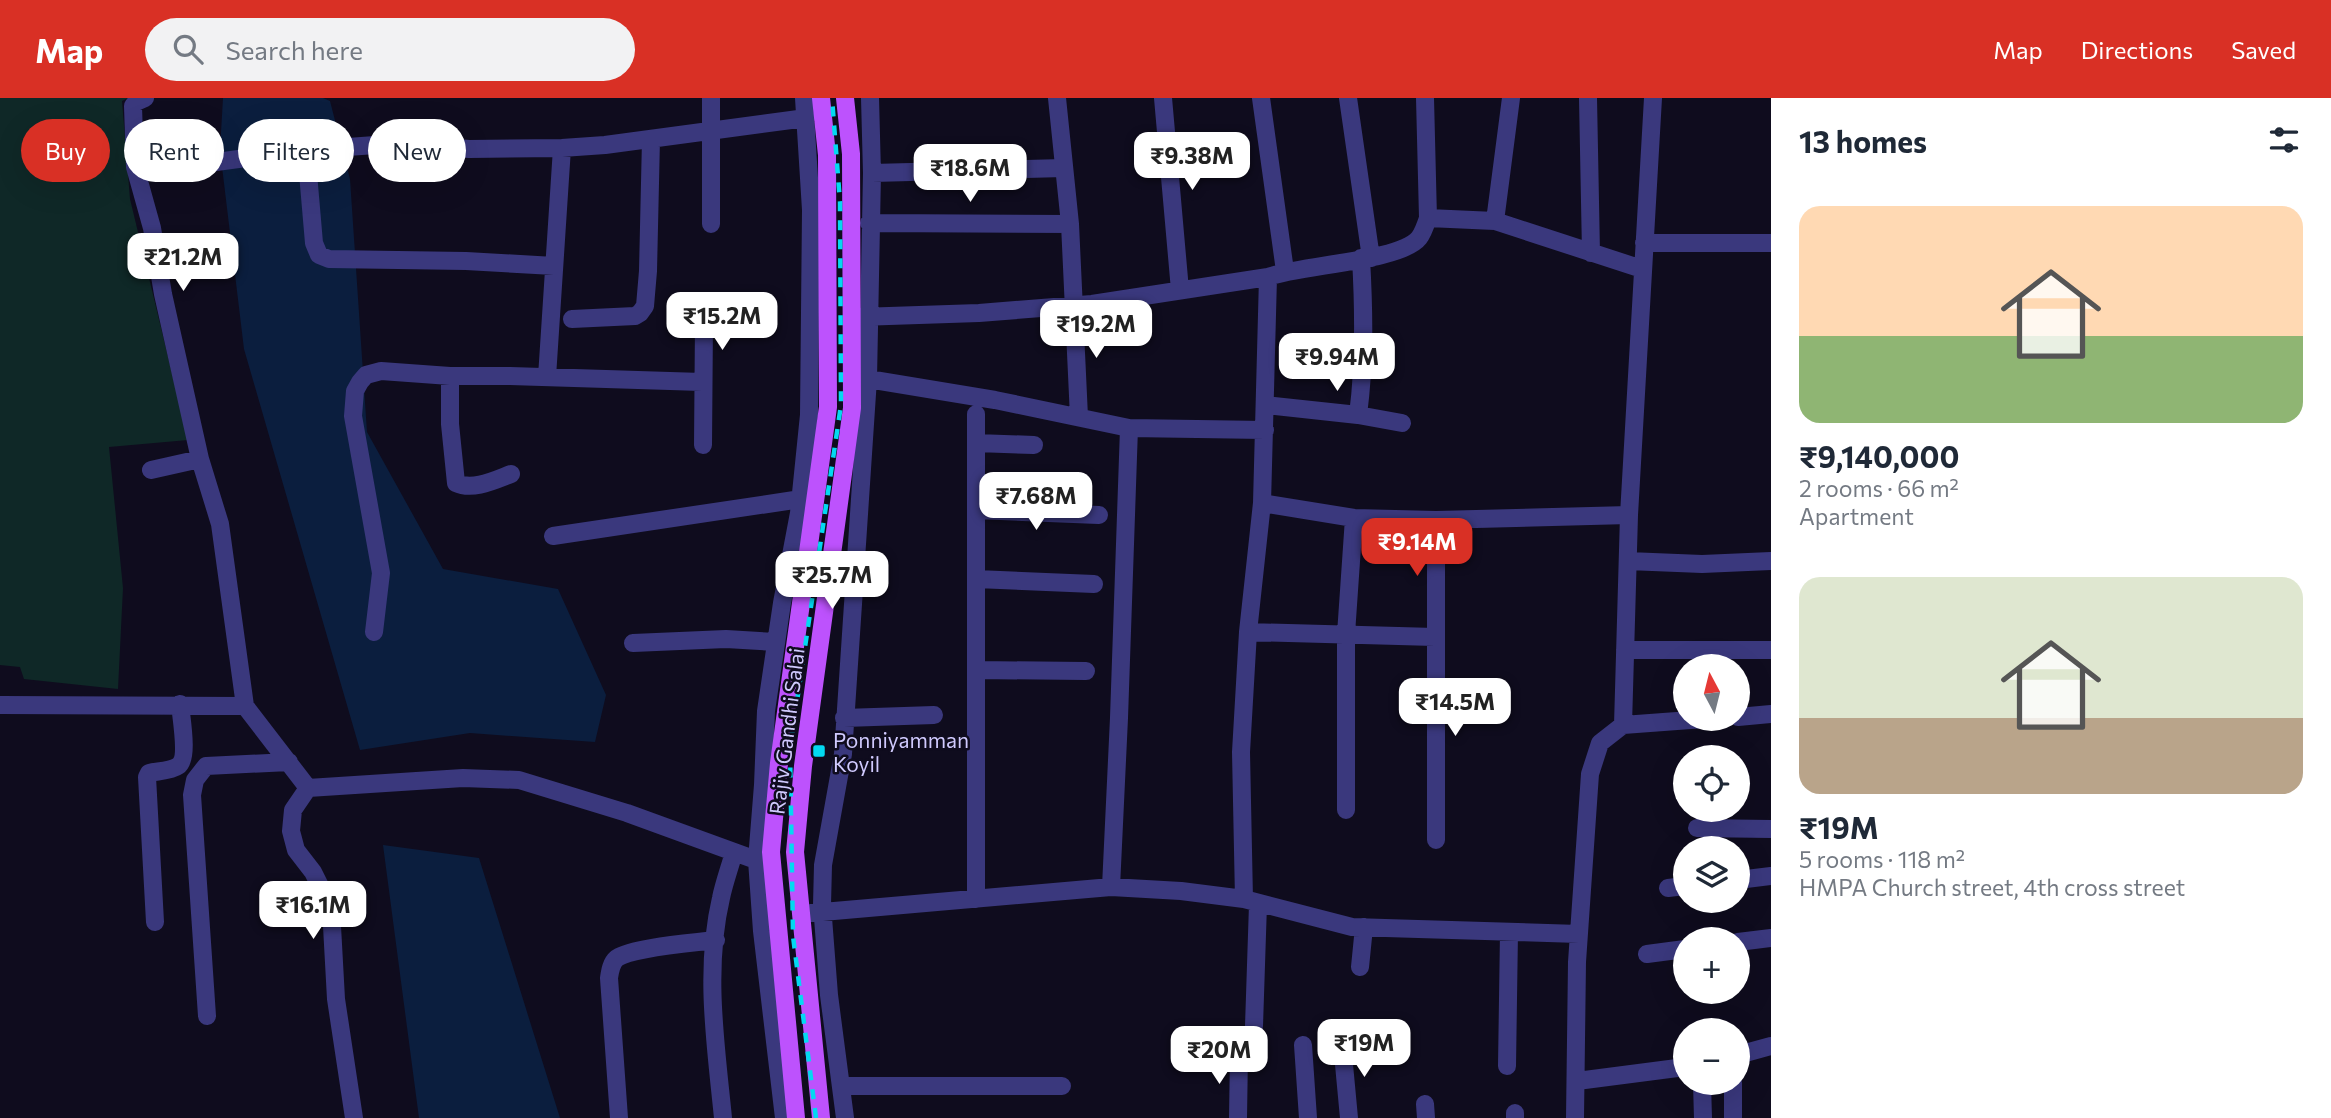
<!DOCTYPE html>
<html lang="en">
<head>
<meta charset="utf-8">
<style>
  :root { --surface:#fff; --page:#f2f2f3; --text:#1f2937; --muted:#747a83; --accent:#d93025 }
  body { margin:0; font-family:Commissioner,sans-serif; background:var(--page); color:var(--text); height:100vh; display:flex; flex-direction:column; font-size:26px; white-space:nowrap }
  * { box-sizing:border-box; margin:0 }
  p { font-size:23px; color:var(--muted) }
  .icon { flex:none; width:38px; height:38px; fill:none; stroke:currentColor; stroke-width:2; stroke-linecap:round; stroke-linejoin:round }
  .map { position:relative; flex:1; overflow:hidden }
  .details { display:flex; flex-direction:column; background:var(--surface); width:560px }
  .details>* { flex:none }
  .banner { position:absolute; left:21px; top:21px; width:665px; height:63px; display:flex; gap:14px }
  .needle { width:46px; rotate:353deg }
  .controls { position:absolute; left:1673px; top:556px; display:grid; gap:14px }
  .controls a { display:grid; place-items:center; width:77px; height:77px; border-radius:50%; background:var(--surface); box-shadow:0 7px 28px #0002; font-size:35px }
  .price { position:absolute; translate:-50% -60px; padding:0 16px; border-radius:14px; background:#fff; color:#222; font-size:23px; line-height:46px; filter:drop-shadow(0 2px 4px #0008) }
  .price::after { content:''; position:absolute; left:50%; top:42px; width:21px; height:16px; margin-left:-10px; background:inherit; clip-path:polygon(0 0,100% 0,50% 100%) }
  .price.current { background:var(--accent); color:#fff }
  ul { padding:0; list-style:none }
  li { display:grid; align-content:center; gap:14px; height:371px; padding:0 28px }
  li span { display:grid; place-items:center; height:217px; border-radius:21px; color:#555 }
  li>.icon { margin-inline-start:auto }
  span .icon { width:126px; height:126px; fill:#fffc; stroke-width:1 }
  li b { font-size:30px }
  h2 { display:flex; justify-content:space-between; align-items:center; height:84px; padding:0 28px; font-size:30px }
  .tag { padding:0 24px; border-radius:32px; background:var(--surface); box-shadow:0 7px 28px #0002; font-size:24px; line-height:63px }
  .tag.current { background:var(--accent); color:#fff }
  header { display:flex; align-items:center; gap:42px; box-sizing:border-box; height:98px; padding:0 35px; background:var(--accent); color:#fff }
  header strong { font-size:33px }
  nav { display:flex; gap:38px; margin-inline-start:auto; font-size:24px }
  .search { width:490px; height:63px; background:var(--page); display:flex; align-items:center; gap:18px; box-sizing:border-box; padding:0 24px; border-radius:38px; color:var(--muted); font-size:26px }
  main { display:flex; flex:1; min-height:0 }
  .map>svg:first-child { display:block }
  .green { fill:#0f2827 }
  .water { fill:#0b1e3e }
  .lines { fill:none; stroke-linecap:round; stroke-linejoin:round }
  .minor { stroke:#3a387d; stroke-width:18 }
  .major { stroke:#bd52fd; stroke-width:18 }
  .rail { stroke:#03d9f1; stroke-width:4.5; stroke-dasharray:10 9; stroke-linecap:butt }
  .poi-dot { fill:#03d9f1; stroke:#0f0c1e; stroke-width:2.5 }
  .labels { text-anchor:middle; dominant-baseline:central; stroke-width:5; stroke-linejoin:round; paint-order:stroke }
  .street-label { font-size:21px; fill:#d0cafe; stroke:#0f0c1e }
  .poi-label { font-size:21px; fill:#d0cafe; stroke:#0f0c1e; text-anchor:start }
</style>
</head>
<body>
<header>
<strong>Map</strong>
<div class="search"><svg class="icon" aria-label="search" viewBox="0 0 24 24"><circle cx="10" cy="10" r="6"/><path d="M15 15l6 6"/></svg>Search here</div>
<nav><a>Map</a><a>Directions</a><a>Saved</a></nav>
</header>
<main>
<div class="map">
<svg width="1771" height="1020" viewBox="0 0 1771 1020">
  <rect width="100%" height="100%" fill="#0f0c1e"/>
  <path class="green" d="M0,0H128L122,3L130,101L188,342L109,349L123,490L118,591L24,581L20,569L0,567Z"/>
  <path class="water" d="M223,0H323L330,3L350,81L367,334L443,471L558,491L606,597L595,644L470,635L360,652L244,251L220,52Z
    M383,747L479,760L560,1020H419Z"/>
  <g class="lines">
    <path class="minor" d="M145,0L136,4L133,8L135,69L152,130L163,196L200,361
      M711,0V126
      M1057,0L1070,126L1079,319
      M1163,0L1180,192
      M1261,0L1285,173
      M1348,0L1371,160
      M1425,0L1428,120
      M1588,0L1591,155
      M306,52L314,145L319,157L329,161L466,163L554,168
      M209,65L306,52L403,45L469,51L562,50L605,47L806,20
      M872,75L1064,70
      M1495,123L1511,0
      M869,125L1070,126
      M1644,145H1771
      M859,219L979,215L1092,206L1268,179C1301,167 1401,163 1419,140C1423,135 1426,126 1428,120L1495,123L1642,171
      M572,221L635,218L640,215L645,208L648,173L651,41
      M450,278V326L456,385C473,393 495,382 511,376
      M547,279L562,50
      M868,281L995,302L1129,330L1265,332
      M1266,307L1358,317L1402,325
      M976,316V801
      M1358,317C1365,264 1364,213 1361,160
      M976,345L1034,347
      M703,347L704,224
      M151,372L200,361L220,426L245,608
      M1262,405L1354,420L1436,422L1629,417
      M976,412L1099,417
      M553,438L801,401
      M1628,463L1702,466L1771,463
      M976,481L1094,486
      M374,534L381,475L353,318L355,293L360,284L366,277L381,273L450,278H510L702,284
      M1248,534L1435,539
      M633,545L726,541L776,544
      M1625,552H1771
      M976,572L1086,573
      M0,607L245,608L308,690L463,680L519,682L627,715L767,766
      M1738,619L1771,616
      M844,620L934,617
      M1623,627L1629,417L1653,0
      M308,690L293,712L291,733L296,752L313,774L331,810L336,901L354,1020
      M1346,712V536L1354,420
      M1697,730L1771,731
      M1436,742V422
      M1738,782L1771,778
      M1111,789L1119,620L1129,330
      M1668,790L1685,788
      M1244,801L1241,654L1248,534L1262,405L1268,179
      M811,815L1111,789L1181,793L1244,801L1352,829L1579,836
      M155,824L147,679L149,675C158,673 171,673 178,668C189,661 181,619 180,606
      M1738,844L1771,840
      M1647,856L1685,851
      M1360,869L1364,829
      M207,918L192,697L195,682L206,668L289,664
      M1254,928L1258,806
      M1342,945L1349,1020
      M1303,947L1308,1020
      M1738,957L1771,948
      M1507,968L1509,834
      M1577,983L1685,969
      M1702,985L1703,1020
      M1733,985V1020
      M842,988H1062
      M1425,1006L1426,1020
      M1515,1015V1020
      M619,1020L609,880C610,873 611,865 617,860C634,849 694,845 716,842
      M723,1020C716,948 704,872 721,800C724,785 730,769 734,754
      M784,1020L762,833L757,762L763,687L766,613L782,505L799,415L809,317L811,112L804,0
      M845,1020L829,897L822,807L823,767L843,656L868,281L872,75L870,0
      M1238,1020L1239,956
      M1575,1020L1577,864L1590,676L1600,645L1623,627L1704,621"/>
    <path class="major" d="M796,1020L771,754L779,665L828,309L827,57L821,0
      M821,1020L795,754L803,668L852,310L851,56L845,0"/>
    <path class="rail" d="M816,1020L793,838L790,650L841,307L840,104L832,0"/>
  </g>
  <rect class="poi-dot" x="812" y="646" width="14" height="14" rx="3.5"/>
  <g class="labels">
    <g class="street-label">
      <text transform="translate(786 633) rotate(-83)">Rajiv Gandhi Salai</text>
    </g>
    <g class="poi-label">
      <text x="833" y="641">Ponniyamman<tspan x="833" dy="24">Koyil</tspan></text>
    </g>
  </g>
</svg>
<div class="controls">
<a><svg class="needle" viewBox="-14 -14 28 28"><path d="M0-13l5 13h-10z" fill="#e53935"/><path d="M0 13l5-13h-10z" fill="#747a83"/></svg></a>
<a><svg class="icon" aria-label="locate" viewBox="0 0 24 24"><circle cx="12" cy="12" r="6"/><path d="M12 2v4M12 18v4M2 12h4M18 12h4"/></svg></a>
<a><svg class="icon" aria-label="layers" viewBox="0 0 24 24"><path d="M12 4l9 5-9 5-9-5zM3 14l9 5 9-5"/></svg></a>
<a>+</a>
<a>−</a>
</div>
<b class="price" style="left:1192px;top:94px">₹9.38M</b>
<b class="price" style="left:970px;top:106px">₹18.6M</b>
<b class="price" style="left:183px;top:195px">₹21.2M</b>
<b class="price" style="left:722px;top:254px">₹15.2M</b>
<b class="price" style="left:1096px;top:262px">₹19.2M</b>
<b class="price" style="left:1337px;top:295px">₹9.94M</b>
<b class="price" style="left:1036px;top:434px">₹7.68M</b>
<b class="price current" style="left:1417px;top:480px">₹9.14M</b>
<b class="price" style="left:832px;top:513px">₹25.7M</b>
<b class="price" style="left:1455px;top:640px">₹14.5M</b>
<b class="price" style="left:313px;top:843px">₹16.1M</b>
<b class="price" style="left:1364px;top:981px">₹19M</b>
<b class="price" style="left:1219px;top:988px">₹20M</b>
<div class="banner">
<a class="tag current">Buy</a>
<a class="tag">Rent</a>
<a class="tag">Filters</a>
<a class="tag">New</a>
</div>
</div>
<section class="details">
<h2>13 homes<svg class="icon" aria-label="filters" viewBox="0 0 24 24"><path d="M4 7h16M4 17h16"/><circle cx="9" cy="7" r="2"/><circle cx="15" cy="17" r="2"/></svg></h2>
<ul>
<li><span style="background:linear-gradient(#ffd9b3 60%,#8fb573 0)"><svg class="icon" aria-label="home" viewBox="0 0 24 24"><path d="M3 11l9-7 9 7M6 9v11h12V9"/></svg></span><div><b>₹9,140,000</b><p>2 rooms · 66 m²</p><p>Apartment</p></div></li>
<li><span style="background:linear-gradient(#dfe7d0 65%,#b9a48a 0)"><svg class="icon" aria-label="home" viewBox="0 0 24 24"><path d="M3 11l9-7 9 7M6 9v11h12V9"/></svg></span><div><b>₹19M</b><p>5 rooms · 118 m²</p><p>HMPA Church street, 4th cross street</p></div></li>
</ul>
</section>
</main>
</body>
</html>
